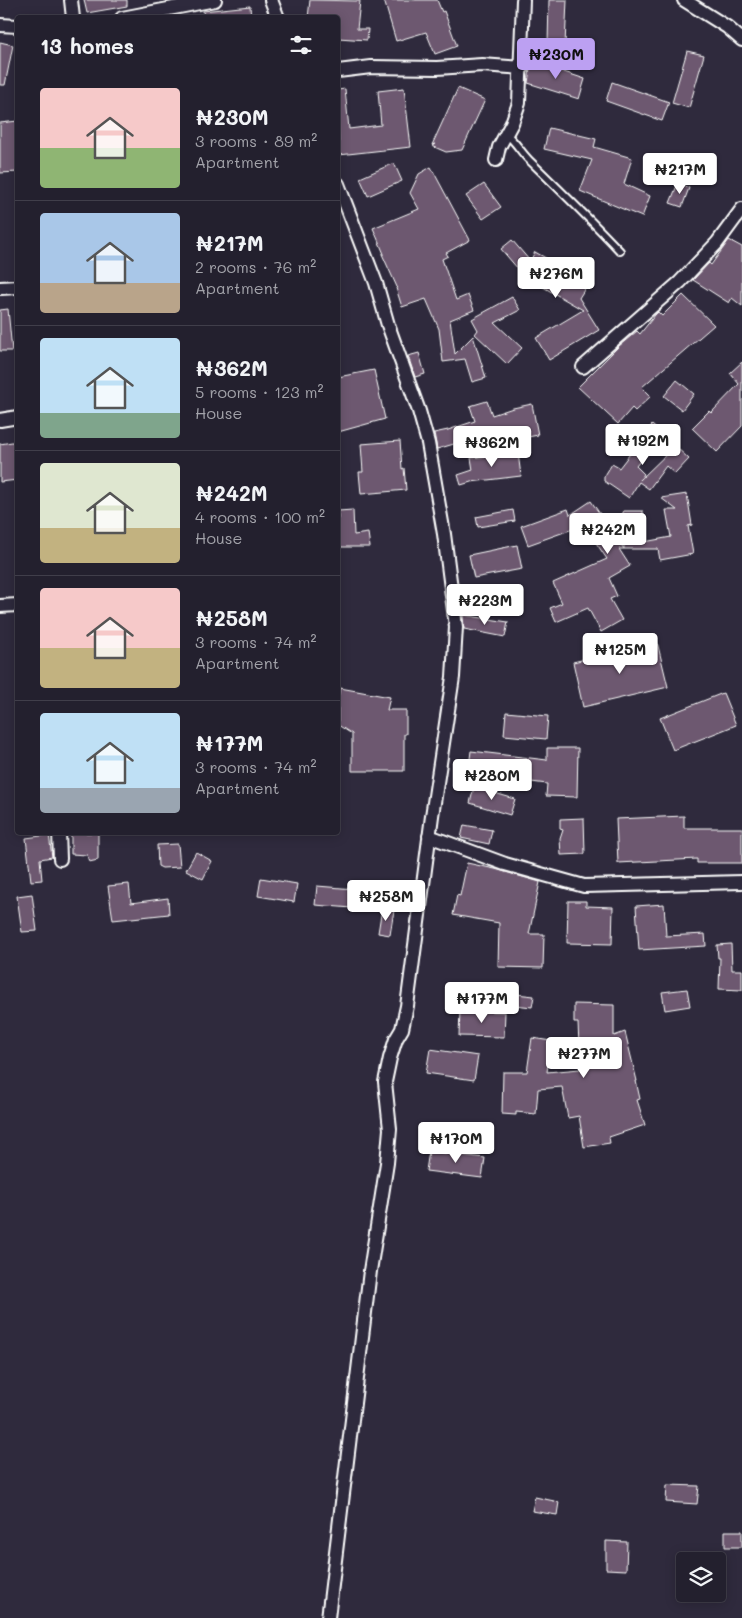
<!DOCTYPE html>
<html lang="en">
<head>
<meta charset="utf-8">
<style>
  :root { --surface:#23202e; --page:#2b2836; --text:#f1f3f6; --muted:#a3a3aa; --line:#403e4a; --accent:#bca0f2 }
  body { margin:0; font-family:Mali,sans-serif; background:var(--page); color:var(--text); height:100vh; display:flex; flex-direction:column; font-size:19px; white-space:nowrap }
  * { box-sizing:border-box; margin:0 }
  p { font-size:16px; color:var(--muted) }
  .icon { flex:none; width:28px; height:28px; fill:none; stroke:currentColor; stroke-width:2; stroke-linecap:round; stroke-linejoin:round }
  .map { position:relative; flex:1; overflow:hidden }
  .panel { position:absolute; left:15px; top:15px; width:325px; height:820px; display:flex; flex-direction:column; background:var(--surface); border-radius:5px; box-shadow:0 2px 12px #0003,0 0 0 1px var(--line) }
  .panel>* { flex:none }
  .buttons { position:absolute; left:676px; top:1552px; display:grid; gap:10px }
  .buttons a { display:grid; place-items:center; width:50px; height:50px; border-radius:5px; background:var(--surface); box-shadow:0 2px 12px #0003,0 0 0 1px var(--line); font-size:25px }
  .price { position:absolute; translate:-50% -42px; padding:0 11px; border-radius:5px; background:#fff; color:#222; font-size:16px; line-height:32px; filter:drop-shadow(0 1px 2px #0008) }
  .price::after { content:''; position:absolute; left:50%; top:30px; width:15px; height:11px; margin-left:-8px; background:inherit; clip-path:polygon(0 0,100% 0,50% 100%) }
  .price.active { background:var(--accent); color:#111 }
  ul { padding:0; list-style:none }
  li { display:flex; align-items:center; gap:15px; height:125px; padding:0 25px }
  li+li { border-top:1px solid var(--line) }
  li span { display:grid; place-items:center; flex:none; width:140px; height:100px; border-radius:5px; color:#555 }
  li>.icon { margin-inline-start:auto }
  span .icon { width:60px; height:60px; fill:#fffc; stroke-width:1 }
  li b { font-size:21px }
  h2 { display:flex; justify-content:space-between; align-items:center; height:60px; padding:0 25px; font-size:21px }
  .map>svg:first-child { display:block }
  .building { fill:#6d596f; stroke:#fff }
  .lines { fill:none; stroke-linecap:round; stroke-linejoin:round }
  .service-casing { stroke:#fff; stroke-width:10 }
  .minor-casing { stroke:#fff; stroke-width:16 }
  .service { stroke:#2f2a3d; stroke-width:6 }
  .minor { stroke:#2f2a3d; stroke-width:12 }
</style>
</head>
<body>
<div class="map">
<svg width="742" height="1618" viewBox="0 0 742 1618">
  <rect width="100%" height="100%" fill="#2f2a3d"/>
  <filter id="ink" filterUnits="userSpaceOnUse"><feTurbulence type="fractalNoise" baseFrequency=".02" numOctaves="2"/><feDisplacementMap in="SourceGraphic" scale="10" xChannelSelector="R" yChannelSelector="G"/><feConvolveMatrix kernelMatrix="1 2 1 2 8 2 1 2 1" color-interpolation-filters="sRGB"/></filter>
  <g filter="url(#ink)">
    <path class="building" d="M84,0H127V6L87,13Z
      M310,0L360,1L357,29H368L367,40L338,38V18H308Z
      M384,0H437L442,12L444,11L457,46L435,54L426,32L396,41Z
      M549,0H567L565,45L548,44Z
      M250,6L251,18H204L203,11Z
      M0,42L13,45L5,85H0Z
      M687,51L704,55L689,108L672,103Z
      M531,61L585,79L579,99L528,83Z
      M612,82L669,102L662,121L606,101Z
      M404,88L411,147L339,155L338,90L345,89L349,129L381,125L378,91Z
      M458,88L485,100L462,150L446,152L432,146L435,144L432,145Z
      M18,121V172L0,173V123Z
      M549,128L596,139L594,147L632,158L624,184L650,196L642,217L580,191L592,160L544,149Z
      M394,163L402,181L368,196L360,178Z
      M431,167L470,240L446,253L448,256L442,259L456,300L468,295L474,310L450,320L455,354L473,336L486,378L472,382L465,359L443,362L439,329L426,299L402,307L396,288L397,287L382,254H384L373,228L419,209L410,193L419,174Z
      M678,183L689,188L682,207L670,203Z
      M484,184L501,207L483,219L466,196Z
      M512,240L530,261L535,252L589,282L579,298L599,330L549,360L536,338L583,310L524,276L501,249Z
      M729,240L742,247V306L732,298L729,303L693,280L709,263L711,265Z
      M683,295L714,325L642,387L651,396L635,411L632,408L618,424L578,387L619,346L637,331L640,334L655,315L658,312L662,316Z
      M512,297L520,310L495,323L522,348L507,364L475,334L478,330L472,319Z
      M8,309L12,351H0V310Z
      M419,353L425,374L415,377L408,356Z
      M742,362V426L717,452L692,428L709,411L711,413L739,384L730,373Z
      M374,370L385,419L338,432V377Z
      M677,380L694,394L682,410L664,396Z
      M487,401L492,415L513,408L532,404L538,435L523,438L522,429L467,448L464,441L437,449L434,433L448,430L475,421L470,406Z
      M652,425L662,434L636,466L644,474L640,480L675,446L689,459L675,474L666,466L649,489L639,482L629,498L604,481V477L612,464L619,468L640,441L638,440Z
      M18,441V480L0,482V444Z
      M400,441L402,469L404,468L406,490L361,494L359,472H363L361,444Z
      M518,453L521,476L471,482L461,485L458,475L473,470L471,458Z
      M687,494L692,525L688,526L693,554L660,560L658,549H619L630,566L609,578L617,596L610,599L622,620L601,632L588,608L556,622L550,608L562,603L553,583L607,559L584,525L528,545L521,526L568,509L570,515L591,501L624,549L623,511H643L644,542L671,537L666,510H677L661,498Z
      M353,510L354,535L368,533L370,547H338V511Z
      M513,510L515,521L478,527L476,517Z
      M517,545L522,569L474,578L469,555Z
      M463,615L508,622L505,637L464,629Z
      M657,642L668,687L583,707L573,662Z
      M340,688L390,697L387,710H406V734H404V771H352V734L338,725V698Z
      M723,693L736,725L673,750L660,718Z
      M506,712L548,716L546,739L504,735Z
      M547,748H578L577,797L546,796L547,784L468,774L471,751L547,760Z
      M474,787L515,799L510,815L470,803Z
      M684,816V828H742V863H697V859L618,863L616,819Z
      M584,818L585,854L561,855L560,839L563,830L560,829V819Z
      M464,825L492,830L489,844L461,838Z
      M71,833H98V860L89,862L87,855L71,854Z
      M49,835L52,857L40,859L42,880L31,881L26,838Z
      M178,844L180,867L162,868L158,866L157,845Z
      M196,852L212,861L203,879L186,870Z
      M467,863L495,869L540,882L529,934H544L543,968L498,967L499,923L453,915L457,895L460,896Z
      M261,878L297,884L294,902L258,896Z
      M129,884L131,903L168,898L169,914L113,920L108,886Z
      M317,886L354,889L352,908L315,905Z
      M32,894L37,931L22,932L17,896Z
      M568,901H586V906L613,907L612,944L567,943Z
      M664,904L666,936L705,934L706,946L639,950L636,906Z
      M382,908L394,910L390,935L378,933Z
      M731,944L732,970H742V990L719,989L720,958H718L717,945Z
      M687,989L690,1006L665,1010L662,992Z
      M516,994L534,996L532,1007L515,1005Z
      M574,1004L614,1005V1036L625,1032L637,1081H636L640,1099L637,1100L645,1125L609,1137L610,1143L584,1147L579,1116L568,1118L562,1087L538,1089L536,1114L516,1112V1115L502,1114L503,1072H527L532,1038L551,1041L547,1072L580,1069L578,1023H574Z
      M460,1011L505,1012L504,1037L459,1036Z
      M430,1049L478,1056L474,1080L426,1073Z
      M429,1151L485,1158L482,1178L426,1171Z
      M667,1485L699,1486L697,1504L666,1502Z
      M535,1497L559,1502L557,1515L532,1511Z
      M725,1531H742V1547H725Z
      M606,1541L627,1542L626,1570L606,1569Z"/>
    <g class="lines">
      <g class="service-casing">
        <path id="service" d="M506,134C516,142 520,151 529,160C560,190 591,220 620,251"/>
      </g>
      <g class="minor-casing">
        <path id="minor" d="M71,0L73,18
          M271,0L278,18
          M684,0L727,27L742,40
          M122,18L215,0
          M0,25L18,26
          M338,71L371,67L437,68L482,65L522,68
          M496,160L499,147L512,123L519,103L523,0
          M0,288L18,287
          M583,367L680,282L717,243L742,209
          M0,420L18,417
          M0,606L18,605
          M59,832L60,859
          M429,836L505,864L584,886L742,882
          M328,1618L370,1271L387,1163L390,1129L385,1082L390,1058L396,1039L402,1029L407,1006L432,816L453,677L456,627L444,534L428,443L419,411L388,325L376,283L338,184"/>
      </g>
      <use href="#service" class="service"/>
      <use href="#minor" class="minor"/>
    </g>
  </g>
</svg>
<div class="buttons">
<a><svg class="icon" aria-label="layers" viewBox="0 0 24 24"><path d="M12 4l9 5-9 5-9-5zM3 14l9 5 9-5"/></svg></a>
</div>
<b class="price active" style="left:556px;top:80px">₦230M</b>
<b class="price" style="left:680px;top:195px">₦217M</b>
<b class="price" style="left:556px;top:299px">₦276M</b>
<b class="price" style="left:643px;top:466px">₦192M</b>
<b class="price" style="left:492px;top:468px">₦362M</b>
<b class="price" style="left:608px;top:555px">₦242M</b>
<b class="price" style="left:485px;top:626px">₦223M</b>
<b class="price" style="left:620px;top:675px">₦125M</b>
<b class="price" style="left:492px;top:801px">₦280M</b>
<b class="price" style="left:386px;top:922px">₦258M</b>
<b class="price" style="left:482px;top:1024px">₦177M</b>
<b class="price" style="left:584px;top:1079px">₦277M</b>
<b class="price" style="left:456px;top:1164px">₦170M</b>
<section class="panel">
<h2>13 homes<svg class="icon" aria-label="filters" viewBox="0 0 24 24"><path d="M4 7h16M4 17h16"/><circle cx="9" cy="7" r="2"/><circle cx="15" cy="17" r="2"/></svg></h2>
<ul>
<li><span style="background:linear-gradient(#f6c9c9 60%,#8fb573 0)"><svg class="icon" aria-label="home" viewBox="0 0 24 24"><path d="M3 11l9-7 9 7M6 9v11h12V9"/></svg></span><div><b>₦230M</b><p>3 rooms · 89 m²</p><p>Apartment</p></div></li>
<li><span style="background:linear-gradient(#a9c7e8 70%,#b9a48a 0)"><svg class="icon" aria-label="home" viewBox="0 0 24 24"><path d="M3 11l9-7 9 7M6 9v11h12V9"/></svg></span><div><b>₦217M</b><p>2 rooms · 76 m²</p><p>Apartment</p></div></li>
<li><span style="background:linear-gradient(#bfe0f5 75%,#7fa58c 0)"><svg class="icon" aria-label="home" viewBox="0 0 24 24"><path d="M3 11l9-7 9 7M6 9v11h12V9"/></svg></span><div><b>₦362M</b><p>5 rooms · 123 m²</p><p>House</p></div></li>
<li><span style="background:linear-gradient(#dfe7d0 65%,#c2b280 0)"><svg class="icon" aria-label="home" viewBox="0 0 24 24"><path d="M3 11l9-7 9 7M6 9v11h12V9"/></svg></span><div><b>₦242M</b><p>4 rooms · 100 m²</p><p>House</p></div></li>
<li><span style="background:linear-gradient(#f6c9c9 60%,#c2b280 0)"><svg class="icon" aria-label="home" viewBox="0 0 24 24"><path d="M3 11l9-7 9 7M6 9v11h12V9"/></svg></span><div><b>₦258M</b><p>3 rooms · 74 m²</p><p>Apartment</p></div></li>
<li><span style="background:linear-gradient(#bfe0f5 75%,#9aa5b1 0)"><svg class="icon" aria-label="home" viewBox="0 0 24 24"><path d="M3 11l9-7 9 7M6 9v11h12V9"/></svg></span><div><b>₦177M</b><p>3 rooms · 74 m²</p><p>Apartment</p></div></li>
</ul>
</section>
</div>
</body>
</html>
